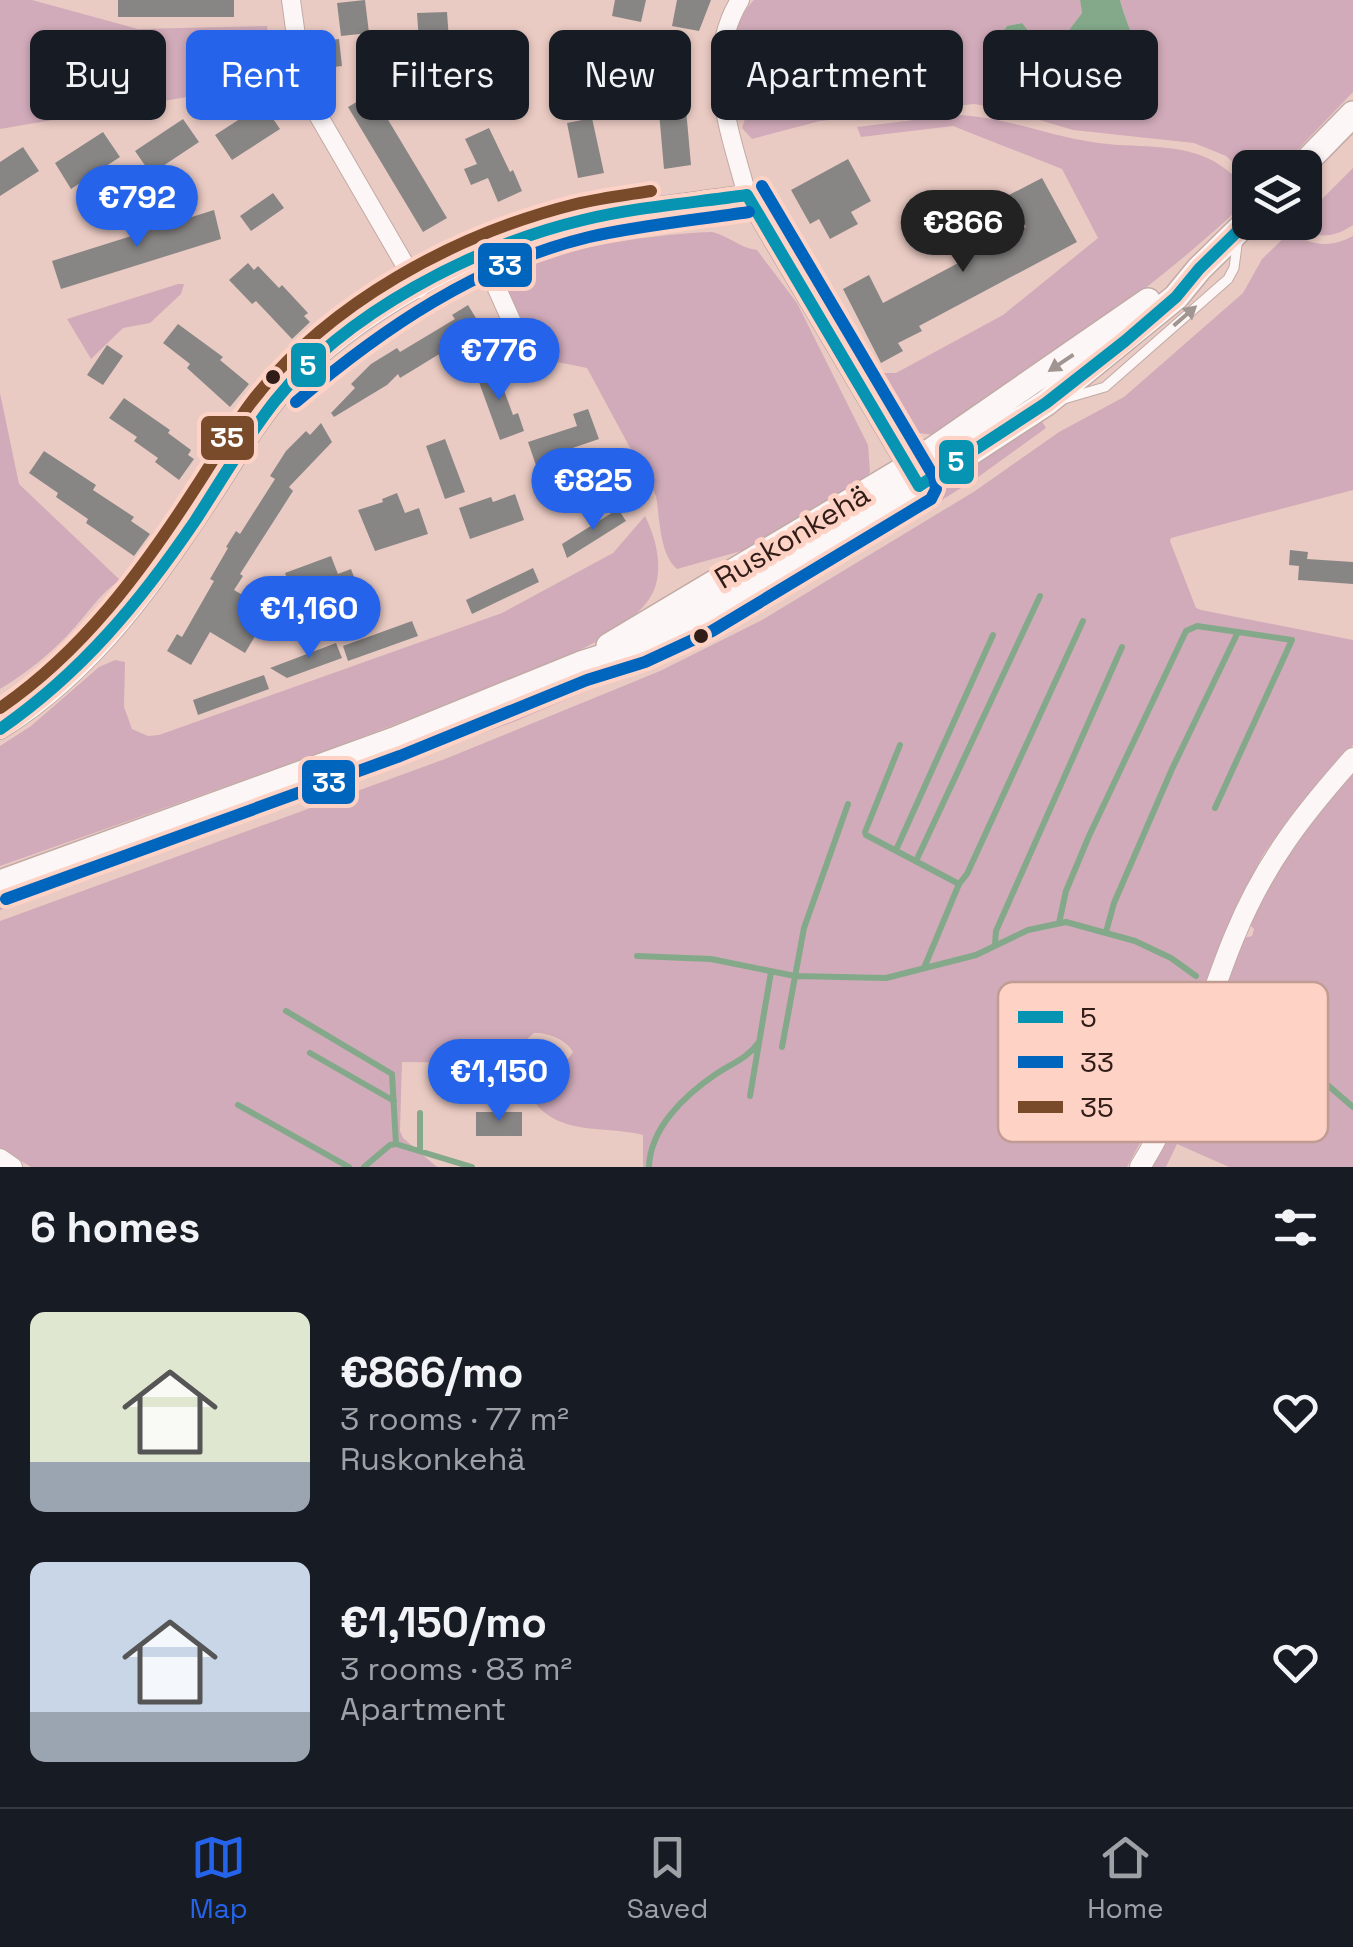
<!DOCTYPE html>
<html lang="en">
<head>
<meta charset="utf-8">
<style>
  :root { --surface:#171b24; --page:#242831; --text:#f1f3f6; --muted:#9ea1a6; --line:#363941; --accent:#2563eb }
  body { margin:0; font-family:"Space Grotesk",sans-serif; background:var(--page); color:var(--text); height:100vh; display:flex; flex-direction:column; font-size:38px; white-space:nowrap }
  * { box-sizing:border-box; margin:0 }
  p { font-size:32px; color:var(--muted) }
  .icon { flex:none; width:55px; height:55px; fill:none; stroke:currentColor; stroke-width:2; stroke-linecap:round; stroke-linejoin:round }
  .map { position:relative; height:1167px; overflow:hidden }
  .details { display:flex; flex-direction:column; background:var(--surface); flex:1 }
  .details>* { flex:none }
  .guide { position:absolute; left:30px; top:30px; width:1295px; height:90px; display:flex; gap:20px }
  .buttons { position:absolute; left:1232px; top:150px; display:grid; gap:20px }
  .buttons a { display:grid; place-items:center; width:90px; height:90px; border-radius:15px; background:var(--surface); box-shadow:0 2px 8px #0004; font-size:50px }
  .price { position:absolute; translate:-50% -85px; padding:0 22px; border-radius:35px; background:var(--accent); color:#fff; font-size:32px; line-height:65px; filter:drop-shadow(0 2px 5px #0008) }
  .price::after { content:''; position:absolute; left:50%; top:60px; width:30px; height:22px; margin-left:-15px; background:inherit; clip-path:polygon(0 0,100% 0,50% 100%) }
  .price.current { background:#222; color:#fff }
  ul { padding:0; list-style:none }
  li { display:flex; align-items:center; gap:30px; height:250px; padding:0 30px }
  li span { display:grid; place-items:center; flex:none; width:280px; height:200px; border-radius:15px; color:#555 }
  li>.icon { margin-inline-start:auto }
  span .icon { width:120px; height:120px; fill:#fffc; stroke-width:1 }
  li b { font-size:42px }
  h2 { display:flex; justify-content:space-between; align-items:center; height:120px; padding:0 30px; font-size:42px }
  .pill { padding:0 35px; border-radius:15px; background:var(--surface); box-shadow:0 2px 8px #0004; font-size:35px; line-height:90px }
  .pill.current { background:var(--accent); color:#fff }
  .tabs { display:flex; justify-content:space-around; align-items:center; height:140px; border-top:2px solid var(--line); background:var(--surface); font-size:28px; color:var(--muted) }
  .tabs a { display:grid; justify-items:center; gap:5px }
  .tabs .current { color:var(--accent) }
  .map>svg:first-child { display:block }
  .green { fill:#d1abb9; fill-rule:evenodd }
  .water { fill:#84a98a }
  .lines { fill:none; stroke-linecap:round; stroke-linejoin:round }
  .stream { stroke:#84a98a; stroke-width:6 }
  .building { fill:#888685 }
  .service-casing { stroke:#c2aaa5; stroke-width:11 }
  .minor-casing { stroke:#c2aaa5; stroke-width:20 }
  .tertiary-casing { stroke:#c2aaa5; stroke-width:22 }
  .primary-casing { stroke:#c2aaa5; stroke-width:28 }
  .service { stroke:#fcf7f6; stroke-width:9 }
  .minor { stroke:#fcf7f6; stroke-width:18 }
  .tertiary { stroke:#fcf7f6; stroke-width:20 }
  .primary { stroke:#fcf7f6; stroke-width:25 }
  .bus-1-casing { stroke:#ffd2c6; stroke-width:20 }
  .bus-2-casing { stroke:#ffd2c6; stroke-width:20 }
  .bus-3-casing { stroke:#ffd2c6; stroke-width:20 }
  .bus-1 { stroke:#0794b3; stroke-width:12 }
  .bus-2 { stroke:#0065bd; stroke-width:12 }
  .bus-3 { stroke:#7a4b2a; stroke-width:12 }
  .oneway { fill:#a19592 }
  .bus-dot { fill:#311d18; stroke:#ffd2c6; stroke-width:4 }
  .labels { text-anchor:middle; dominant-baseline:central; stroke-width:10; stroke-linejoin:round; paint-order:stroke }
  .street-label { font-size:30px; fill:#311d18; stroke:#ffd2c6 }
  .key { fill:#ffd2c6; stroke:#c19c92; stroke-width:2.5 }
  .key-label { font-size:28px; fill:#311d18 }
  .line-badge { stroke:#ffd2c6; stroke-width:4 }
  .badge-label { font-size:28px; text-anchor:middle; font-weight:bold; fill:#fff }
</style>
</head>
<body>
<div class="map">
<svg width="1353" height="1167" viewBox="0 0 1353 1167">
  <rect width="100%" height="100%" fill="#eacbc3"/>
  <path class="green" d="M0,0H32L138,29L267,26L275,82L0,129Z
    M754,0H1080L1082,13L1064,38L1075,58L1077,79L1084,92L1130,94C1149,63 1128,31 1120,0H1353V92L1281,167L1250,168V177L1226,156L1194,143L1073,130L1003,109L974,104L820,121L752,139L742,128L745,119L754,111L751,104L738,106C725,76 729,24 754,0ZM1022,23L1029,43L1028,57L1016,66L996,53L995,42L1007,26Z
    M492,61L496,72L508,73C512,102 513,100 486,110L470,67Z
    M955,115C1003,116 1045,135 1092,142C1127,148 1166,143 1200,155C1220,162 1235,176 1250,191V198C1153,291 1047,361 935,435L918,433L902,420L819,298L833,292L872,366L883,373H896L1003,315L1098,238L1062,169L953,126L861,137L857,127Z
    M1353,168V225C1334,238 1315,240 1298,224L1305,222V216Z
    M712,232C729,236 740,248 757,250L797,303L868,445L870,472L865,482L752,548L677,569C659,553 660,519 656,496L587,368L537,358L502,279C538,249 663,233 712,232Z
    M1290,232C1311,246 1331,248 1353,236V490L1171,538L1170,541L1196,608L1201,610L1353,640V745L1292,814L1263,855L1238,902L1165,1097L1127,1167H643V1135C605,1125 556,1137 532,1098L535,1084L564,1065L573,1052C567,1040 547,1032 534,1033L499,1063L402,1062L400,1131L403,1138L437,1167H31L0,1148V921L445,759L660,671L762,620L975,491L1059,432L1124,397L1243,293L1262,259Z
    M178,284H184L181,294L150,323L123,328L91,359L67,319Z
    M0,393L19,484L120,580C100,594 91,609 75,627C53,652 28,672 0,689Z
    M1041,420L1046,428L974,480L819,576L635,670L516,721L0,910V904L29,885L377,760L630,661L812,566L905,511Z
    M645,516C658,542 666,578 647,602C615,644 521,675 473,694C317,756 158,810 0,866V746L31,726L99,667L115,660L125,662L124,707L132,729L148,736L159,735L502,613L613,553Z
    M136,584C120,630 39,690 0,719V708C51,673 93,634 131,585Z
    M1353,771V1167H1229L1177,1144L1166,1167H1150L1187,1096H1203L1207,1086L1194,1081L1195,1075L1244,938L1252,936L1254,929L1250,925C1276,868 1312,819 1353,771Z"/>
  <path class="water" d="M1080,0H1120C1128,32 1154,71 1125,99H1100L1084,92L1077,79L1075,57L1064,37L1082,13Z
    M1022,23L1032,36L1025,62L1017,66L996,53L995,42L1007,26Z"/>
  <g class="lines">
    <path class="stream" d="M754,47L761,50L765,60
      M900,745L865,832L866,835L959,884L924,968
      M896,850L993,635
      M916,861L1040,596
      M959,884L967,874L1083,621
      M1059,923L1066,891L1089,836L1186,631L1197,626L1292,640L1215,808
      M1106,932L1114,903L1172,769L1238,632
      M995,944L996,931L1122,647
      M637,956L711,959L795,976L886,978L976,955L1028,930L1066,922L1135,941L1171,958L1196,976
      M1234,1004L1353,1107
      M286,1011L392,1074L396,1144L472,1167
      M782,1047L804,928L848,804
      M310,1053L394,1101
      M750,1096L771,972
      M238,1105L349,1167
      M420,1151V1113
      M364,1167L390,1145L396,1144
      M649,1167C650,1128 685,1095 716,1074C732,1063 747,1059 759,1042"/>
  </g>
  <path class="building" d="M118,0H234V17H118Z
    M365,0L369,33L341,36L337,3Z
    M615,0H646L641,22L612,16Z
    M677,0H711L699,31L672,26Z
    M447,12L449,40L419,42L417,13Z
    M339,39L342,66L317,69L314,42Z
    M600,44L613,106L594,109L580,48Z
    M683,75L691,165L664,169L656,78Z
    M372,93L447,218L423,232L348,107Z
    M263,104L280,129L232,160L215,135Z
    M592,118L604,173L578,178L567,123Z
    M183,119L199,142L151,174L135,151Z
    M489,128L510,172L513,170L522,191L498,202L488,178L471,185L464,169L477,164L465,139Z
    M103,132L120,157L71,189L55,163Z
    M23,147L39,171L0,196V162Z
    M848,159L871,201L851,212L858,224L830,239L819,219L810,224L791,190Z
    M1042,178L1077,242L919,326L922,331L898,343L903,351L881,363L843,289L869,275L883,303L1026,227L1009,195Z
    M273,193L284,208L251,231L240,216Z
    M214,210L221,239L61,289L52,261Z
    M248,263L254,270L258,266L279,288L282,285L308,313L304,316L310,322L292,339L256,301L252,304L229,280Z
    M468,305L482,328L400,378L398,374L387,385L334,417L331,413L355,388L351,384L371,364L397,348L400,352L455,319L452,315Z
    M178,324L223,357L220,360L249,384L230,407L187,368L190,364L163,343Z
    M107,345L123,356L103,385L87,375Z
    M502,365L508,383L502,385L513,415L518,413L524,431L500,440L476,374Z
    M124,398L170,430L168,433L191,450L188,455L194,459L179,480L155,462L158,458L134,441L137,437L109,418Z
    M588,409L599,439L555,454L565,484L570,482L577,500L551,509L528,442L577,426L573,414Z
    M321,423L332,442L289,487L293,491L240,574L243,576L234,590L270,611L245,653L210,632L191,665L167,651L177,634L182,637L214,581L210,579L228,548L226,547L236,531L240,534L275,479L270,476L286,451L306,431L310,435Z
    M445,439L465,492L445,499L426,446Z
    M44,451L96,485L93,490L134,517L131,521L150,534L134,556L86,523L88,519L56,497L58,493L29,473Z
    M397,493L405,513L419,508L428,534L375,551L358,510L383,502L382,499Z
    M515,494L524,520L470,539L459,508L491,497L493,502Z
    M618,509L626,521L567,558L562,544Z
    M1290,550L1308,552L1307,559L1353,562V584L1298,580L1299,566L1289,565Z
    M331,556L338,574L351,569L361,595L307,614L298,590L292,592L285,573Z
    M533,568L539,582L472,614L466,600Z
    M412,621L418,636L348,661L343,646Z
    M336,643L342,658L287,678L270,668Z
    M264,675L269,689L198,715L193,700Z
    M476,1112H522V1136H476Z"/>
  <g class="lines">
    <g class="service-casing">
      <path id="service" d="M1064,399L1105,387L1228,279L1234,268L1238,238"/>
    </g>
    <g class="minor-casing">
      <path id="minor" d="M291,0L300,65L318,115L419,289
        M740,0C702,61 730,132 747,195
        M481,253L532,367
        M0,1158L13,1167"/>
    </g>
    <g class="tertiary-casing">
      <path id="tertiary" d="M0,729C95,670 155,581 215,490C237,456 258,420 284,390C352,313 483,243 583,220C637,208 692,203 747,195L914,477
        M1140,1167C1186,1095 1202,1013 1235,935C1264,864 1303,814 1353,758"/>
    </g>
    <g class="primary-casing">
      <path id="primary" d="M1300,168L1353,114
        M609,646L908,467L1148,301
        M0,883L394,740L581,664L638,646L703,616L919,486L1046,403L1176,297L1199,269L1250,219"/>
    </g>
    <use href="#service" class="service"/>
    <use href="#minor" class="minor"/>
    <use href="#tertiary" class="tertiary"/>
    <use href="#primary" class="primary"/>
    <g class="bus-1-casing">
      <path id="bus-1" d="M747,195L919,486L1046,403L1125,341L1176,297L1199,269L1250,219
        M0,729C81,673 140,602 195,521C221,481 245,439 275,401C345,313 474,246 583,220C636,207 692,203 747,195"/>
    </g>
    <g class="bus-2-casing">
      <path id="bus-2" d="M296,402C383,328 477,264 589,237C642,225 696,220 749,212
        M6,899L400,756L587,680L645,662L712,631L931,499L936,489L934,477L762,186"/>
    </g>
    <g class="bus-3-casing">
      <path id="bus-3" d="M0,708C83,651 142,571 196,487C214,460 230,431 250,404C327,303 455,234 576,204C601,198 626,195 651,191"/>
    </g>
    <use href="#bus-1" class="bus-1"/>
    <use href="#bus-2" class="bus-2"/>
    <use href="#bus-3" class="bus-3"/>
  </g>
  <defs><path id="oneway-solid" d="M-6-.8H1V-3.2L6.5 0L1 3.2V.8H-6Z" transform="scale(2.5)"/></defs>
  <g class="oneway">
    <use href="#oneway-solid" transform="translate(1185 316) rotate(-41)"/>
    <use href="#oneway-solid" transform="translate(1061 363) rotate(146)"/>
  </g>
  <g class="bus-dot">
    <circle cx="273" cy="377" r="9"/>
    <circle cx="701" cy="636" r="9"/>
  </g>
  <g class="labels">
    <g class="street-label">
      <text transform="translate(792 536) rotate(-31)">Ruskonkehä</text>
    </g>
  </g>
  <rect x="998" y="982" width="330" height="160" rx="15" class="key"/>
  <rect x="1018" y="1011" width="45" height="12" fill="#0794b3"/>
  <rect x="1018" y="1056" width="45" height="12" fill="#0065bd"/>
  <rect x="1018" y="1101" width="45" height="12" fill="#7a4b2a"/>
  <g class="key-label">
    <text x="1080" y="1027">5</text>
    <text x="1080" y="1072">33</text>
    <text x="1080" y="1117">35</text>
  </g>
  <g class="line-badge">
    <rect x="476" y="241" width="58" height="48" rx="10" fill="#0065bd"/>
    <rect x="289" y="341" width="39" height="48" rx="10" fill="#0794b3"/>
    <rect x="199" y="414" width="57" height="48" rx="10" fill="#7a4b2a"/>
    <rect x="937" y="438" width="39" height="48" rx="10" fill="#0794b3"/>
    <rect x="300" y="758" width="57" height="48" rx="10" fill="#0065bd"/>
  </g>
  <g class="badge-label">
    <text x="505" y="275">33</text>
    <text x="308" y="375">5</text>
    <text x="227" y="447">35</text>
    <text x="956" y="471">5</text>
    <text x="329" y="792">33</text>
  </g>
</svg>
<div class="buttons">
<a><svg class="icon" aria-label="layers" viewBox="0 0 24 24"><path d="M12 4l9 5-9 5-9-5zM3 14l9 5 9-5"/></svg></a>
</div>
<b class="price" style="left:137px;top:250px">€792</b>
<b class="price current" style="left:963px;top:275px">€866</b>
<b class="price" style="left:499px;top:403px">€776</b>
<b class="price" style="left:593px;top:533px">€825</b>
<b class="price" style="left:309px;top:661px">€1,160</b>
<b class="price" style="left:499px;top:1124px">€1,150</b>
<div class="guide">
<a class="pill">Buy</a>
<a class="pill current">Rent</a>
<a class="pill">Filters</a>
<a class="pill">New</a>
<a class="pill">Apartment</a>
<a class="pill">House</a>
</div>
</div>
<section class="details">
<h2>6 homes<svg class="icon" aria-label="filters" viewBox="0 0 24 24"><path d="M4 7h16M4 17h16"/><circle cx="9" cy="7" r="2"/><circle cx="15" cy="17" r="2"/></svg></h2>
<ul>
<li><span style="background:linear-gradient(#dfe7d0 75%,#9aa5b1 0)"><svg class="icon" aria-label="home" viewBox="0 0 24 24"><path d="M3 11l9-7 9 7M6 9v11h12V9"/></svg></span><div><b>€866/mo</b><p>3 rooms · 77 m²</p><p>Ruskonkehä</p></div><svg class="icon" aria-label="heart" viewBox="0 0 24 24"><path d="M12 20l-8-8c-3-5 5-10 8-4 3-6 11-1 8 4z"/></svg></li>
<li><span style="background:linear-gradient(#c9d6e8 75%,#9aa5b1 0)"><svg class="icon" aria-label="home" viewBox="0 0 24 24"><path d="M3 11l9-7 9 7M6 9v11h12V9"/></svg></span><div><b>€1,150/mo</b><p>3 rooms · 83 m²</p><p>Apartment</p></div><svg class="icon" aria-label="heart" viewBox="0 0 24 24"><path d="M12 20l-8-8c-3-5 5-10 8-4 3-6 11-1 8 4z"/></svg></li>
</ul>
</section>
<nav class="tabs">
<a class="current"><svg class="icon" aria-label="map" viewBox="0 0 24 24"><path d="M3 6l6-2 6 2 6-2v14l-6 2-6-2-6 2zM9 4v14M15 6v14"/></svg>Map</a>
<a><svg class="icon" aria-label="saved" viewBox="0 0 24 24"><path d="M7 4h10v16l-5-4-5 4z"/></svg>Saved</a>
<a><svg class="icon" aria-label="home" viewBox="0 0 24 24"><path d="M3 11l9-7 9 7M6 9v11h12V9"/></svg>Home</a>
</nav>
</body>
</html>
